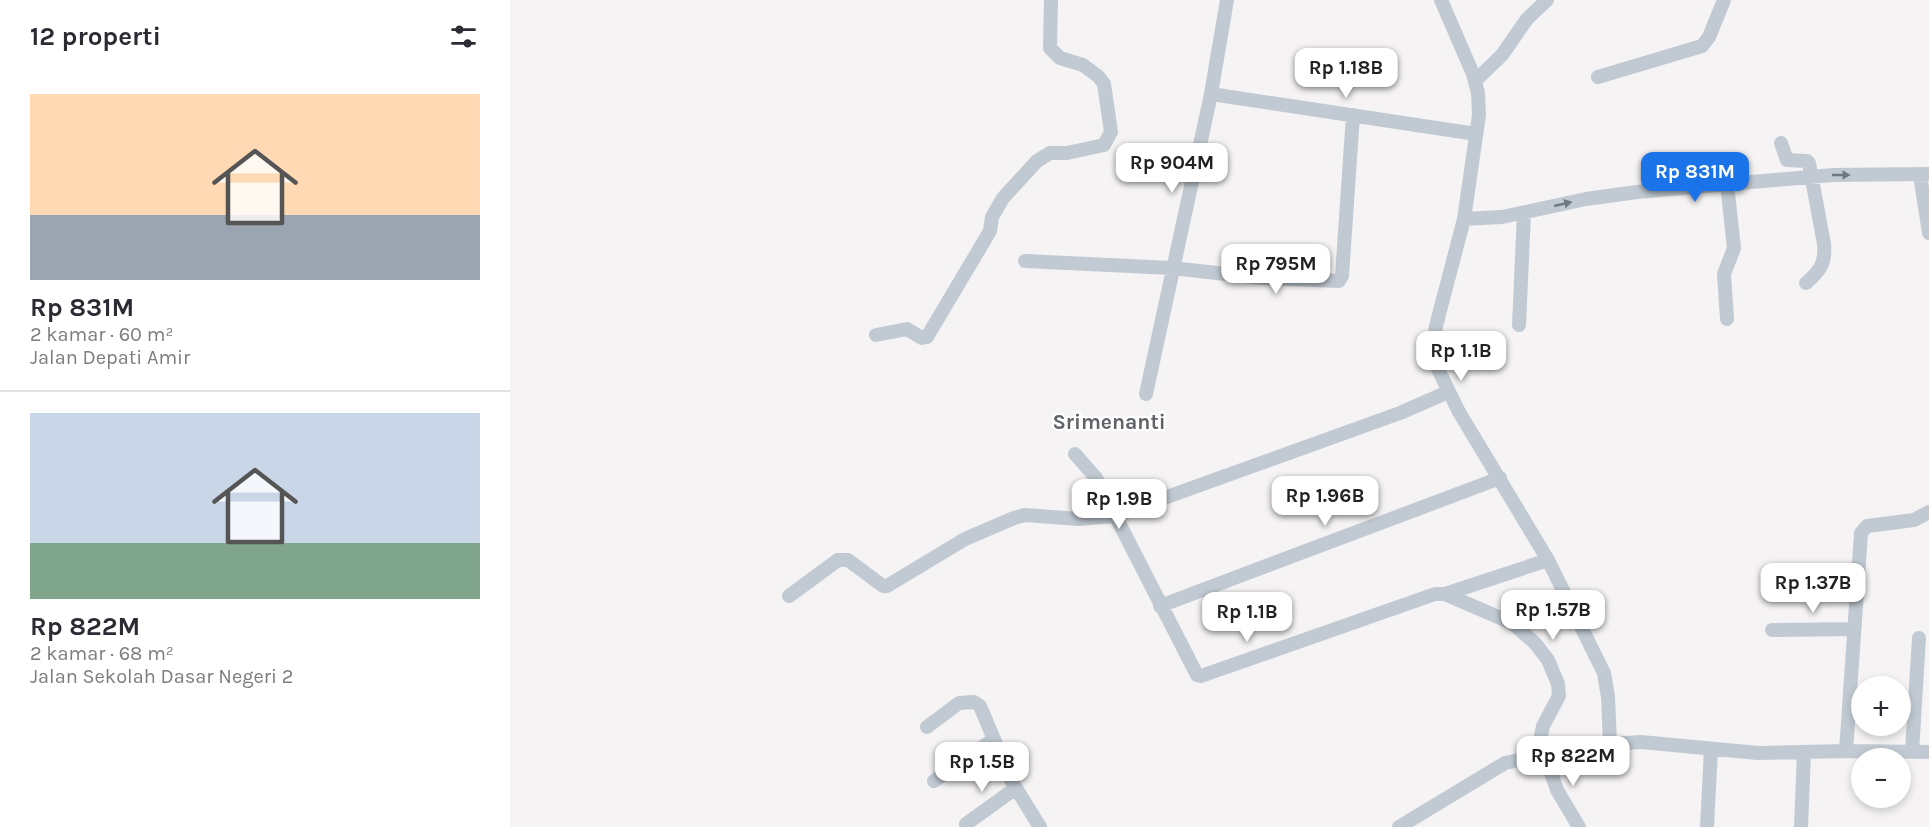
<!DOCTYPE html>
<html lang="id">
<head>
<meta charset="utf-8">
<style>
  :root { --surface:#fff; --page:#f2f2f3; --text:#2b2b33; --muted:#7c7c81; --line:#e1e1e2; --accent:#1a73e8 }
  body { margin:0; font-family:Karla,sans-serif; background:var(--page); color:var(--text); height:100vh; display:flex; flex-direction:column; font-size:22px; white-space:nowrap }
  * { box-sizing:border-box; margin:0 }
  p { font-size:20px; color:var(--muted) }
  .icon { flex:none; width:33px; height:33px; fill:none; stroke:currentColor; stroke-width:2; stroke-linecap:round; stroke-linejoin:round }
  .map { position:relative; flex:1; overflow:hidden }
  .details { display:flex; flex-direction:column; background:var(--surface); width:510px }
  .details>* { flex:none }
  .tools { position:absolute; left:1341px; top:676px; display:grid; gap:12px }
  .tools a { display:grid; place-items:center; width:60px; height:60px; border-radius:50%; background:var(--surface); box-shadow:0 3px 9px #0003; font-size:30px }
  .price { position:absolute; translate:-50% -51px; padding:0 14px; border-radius:12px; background:#fff; color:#222; font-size:20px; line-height:39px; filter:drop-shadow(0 2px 3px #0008) }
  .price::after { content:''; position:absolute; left:50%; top:36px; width:18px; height:14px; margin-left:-9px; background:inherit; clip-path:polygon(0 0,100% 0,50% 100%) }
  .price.on { background:var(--accent); color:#fff }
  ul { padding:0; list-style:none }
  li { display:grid; align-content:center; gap:12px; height:318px; padding:0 30px }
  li+li { border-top:2px solid var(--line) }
  li span { display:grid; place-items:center; height:186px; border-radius:0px; color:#555 }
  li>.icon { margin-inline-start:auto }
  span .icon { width:108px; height:108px; fill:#fffc; stroke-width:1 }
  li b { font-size:26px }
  h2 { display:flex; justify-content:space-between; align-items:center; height:72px; padding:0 30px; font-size:26px }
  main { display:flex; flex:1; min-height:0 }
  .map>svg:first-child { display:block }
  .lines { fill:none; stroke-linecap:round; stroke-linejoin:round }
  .minor { stroke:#c1cad2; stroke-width:14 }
  .oneway { fill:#6e7983 }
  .labels { text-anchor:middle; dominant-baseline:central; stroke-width:4.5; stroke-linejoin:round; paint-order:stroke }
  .quarter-label { font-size:21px; font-weight:bold; fill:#5f6368; stroke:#fff }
</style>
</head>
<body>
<main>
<section class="details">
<h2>12 properti<svg class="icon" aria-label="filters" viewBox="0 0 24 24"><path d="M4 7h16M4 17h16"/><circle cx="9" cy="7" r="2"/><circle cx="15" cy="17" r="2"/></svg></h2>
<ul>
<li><span style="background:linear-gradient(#ffd9b3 65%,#9aa5b1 0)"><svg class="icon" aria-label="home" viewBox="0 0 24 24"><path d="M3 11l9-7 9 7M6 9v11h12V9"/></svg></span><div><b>Rp 831M</b><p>2 kamar · 60 m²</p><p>Jalan Depati Amir</p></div></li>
<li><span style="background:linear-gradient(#c9d6e8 70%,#7fa58c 0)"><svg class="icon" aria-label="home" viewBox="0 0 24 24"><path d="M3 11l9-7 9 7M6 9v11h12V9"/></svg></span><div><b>Rp 822M</b><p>2 kamar · 68 m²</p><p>Jalan Sekolah Dasar Negeri 2</p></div></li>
</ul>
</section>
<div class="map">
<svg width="1419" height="827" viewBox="0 0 1419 827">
  <rect width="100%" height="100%" fill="#f5f3f3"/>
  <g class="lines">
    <path class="minor" d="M931,0L963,74L968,93L969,115L954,219L926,326L923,346L927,367L949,412L1038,560L1094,673L1098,697L1100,744
      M1088,77L1192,46L1199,37L1214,0
      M965,81L992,55L1017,19L1037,0
      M701,94L966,134
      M1271,143L1277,160L1297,161L1299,163L1314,244C1316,263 1310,271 1296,283
      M1410,175L1419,233
      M954,219L992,217L1076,199L1127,192L1323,175L1419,174
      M515,261L662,268L752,278L829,281L832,276L843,115
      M1217,319L1214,274L1224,248L1217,184
      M1009,325L1014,213
      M366,335L397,329L412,338L417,337L480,231L482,217L493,198L527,161L540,153H557L594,145L601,132L594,84L589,77L573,65L550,58L540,48L541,0
      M636,394L701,94L717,0
      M565,454L586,478L687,675L691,676L925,594H935L1002,623L1025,643L1038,660L1048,684L1049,696L1033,726L1030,741L1047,790L1069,827
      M935,594L1038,560
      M279,596L328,560H338L373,586H377L455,539L504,518L515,515L569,519L604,516L890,413L938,392
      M650,606L990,478
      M1262,630L1344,629
      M417,727L449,703L464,702L470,706L501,780L530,827
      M1336,751L1351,533L1357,526L1404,520L1419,512
      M1402,752L1409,638
      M424,781L484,739
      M456,824L506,788
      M889,827L995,763L1014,759L1061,754L1100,744L1131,742L1248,753L1336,751L1419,752
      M1197,827L1201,749
      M1291,827L1294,753"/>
  </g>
  <defs><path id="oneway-solid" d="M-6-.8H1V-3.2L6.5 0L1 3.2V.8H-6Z" transform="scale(1.5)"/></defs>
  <g class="oneway">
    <use href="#oneway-solid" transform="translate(1331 175)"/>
    <use href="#oneway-solid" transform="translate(1053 204) rotate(-13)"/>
  </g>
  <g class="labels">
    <g class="quarter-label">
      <text x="599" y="422">Srimenanti</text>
    </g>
  </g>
</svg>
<div class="tools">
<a>+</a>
<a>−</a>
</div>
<b class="price" style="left:836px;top:99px">Rp 1.18B</b>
<b class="price" style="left:662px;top:194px">Rp 904M</b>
<b class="price on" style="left:1185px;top:203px">Rp 831M</b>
<b class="price" style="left:766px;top:295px">Rp 795M</b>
<b class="price" style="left:951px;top:382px">Rp 1.1B</b>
<b class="price" style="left:815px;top:527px">Rp 1.96B</b>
<b class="price" style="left:609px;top:530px">Rp 1.9B</b>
<b class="price" style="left:1303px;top:614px">Rp 1.37B</b>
<b class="price" style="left:1043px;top:641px">Rp 1.57B</b>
<b class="price" style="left:737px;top:643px">Rp 1.1B</b>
<b class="price" style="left:1063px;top:787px">Rp 822M</b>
<b class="price" style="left:472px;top:793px">Rp 1.5B</b>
</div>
</main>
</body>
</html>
